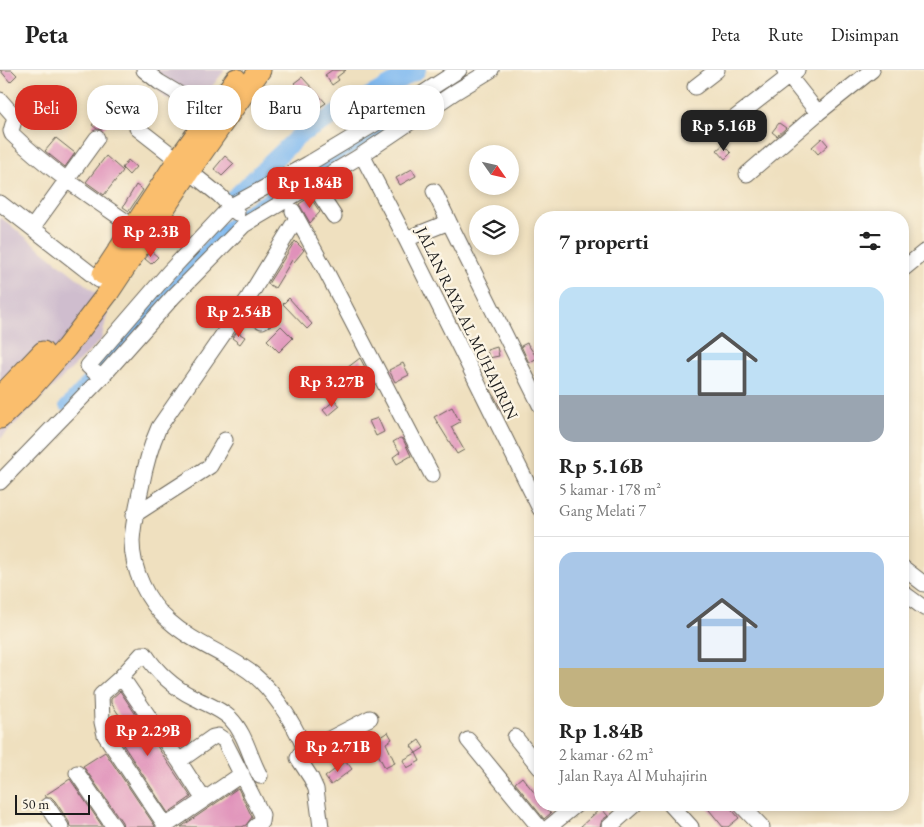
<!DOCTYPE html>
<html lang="id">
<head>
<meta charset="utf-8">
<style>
  :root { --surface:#fff; --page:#f6f6f6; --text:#222; --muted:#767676; --line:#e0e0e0; --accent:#d93025 }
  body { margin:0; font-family:"EB Garamond",serif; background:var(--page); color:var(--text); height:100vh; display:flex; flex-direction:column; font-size:19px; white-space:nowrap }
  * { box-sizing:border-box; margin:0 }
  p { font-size:16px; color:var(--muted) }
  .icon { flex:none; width:28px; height:28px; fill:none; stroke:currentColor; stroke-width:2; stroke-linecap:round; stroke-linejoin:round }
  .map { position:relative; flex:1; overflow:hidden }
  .drawer { position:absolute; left:534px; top:141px; width:375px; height:600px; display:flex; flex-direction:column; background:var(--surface); border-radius:20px; box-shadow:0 2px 8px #0003 }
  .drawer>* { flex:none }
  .top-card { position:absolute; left:15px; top:15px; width:444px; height:45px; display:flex; gap:10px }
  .needle { width:32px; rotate:124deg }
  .buttons { position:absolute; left:469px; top:75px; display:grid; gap:10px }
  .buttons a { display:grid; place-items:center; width:50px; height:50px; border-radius:50%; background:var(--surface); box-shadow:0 2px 8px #0003; font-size:25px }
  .scale { position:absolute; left:15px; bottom:12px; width:75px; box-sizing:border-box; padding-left:5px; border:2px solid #1c1c1c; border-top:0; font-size:14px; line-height:18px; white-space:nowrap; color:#1c1c1c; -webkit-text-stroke:4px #fcf5e5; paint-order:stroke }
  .price { position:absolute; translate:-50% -42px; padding:0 11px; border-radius:10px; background:var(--accent); color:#fff; font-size:16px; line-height:32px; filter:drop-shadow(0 1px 2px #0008) }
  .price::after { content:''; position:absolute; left:50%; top:30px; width:15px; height:11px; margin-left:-8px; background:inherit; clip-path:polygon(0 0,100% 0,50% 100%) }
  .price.current { background:#222; color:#fff }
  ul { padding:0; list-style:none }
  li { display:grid; align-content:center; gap:10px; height:265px; padding:0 25px }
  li+li { border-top:1px solid var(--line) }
  li span { display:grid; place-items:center; height:155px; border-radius:15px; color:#555 }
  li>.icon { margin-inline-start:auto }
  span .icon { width:90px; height:90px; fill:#fffc; stroke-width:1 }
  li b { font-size:21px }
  h2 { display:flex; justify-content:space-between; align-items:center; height:60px; padding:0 25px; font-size:21px }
  .tag { padding:0 18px; border-radius:20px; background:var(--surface); box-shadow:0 2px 8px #0003; font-size:18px; line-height:45px }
  .tag.current { background:var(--accent); color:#fff }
  header { display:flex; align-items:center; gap:30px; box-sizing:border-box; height:70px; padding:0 25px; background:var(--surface); border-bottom:1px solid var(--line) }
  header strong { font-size:24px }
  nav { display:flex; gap:28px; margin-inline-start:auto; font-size:18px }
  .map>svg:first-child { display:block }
  .industrial { fill:#cfbdce }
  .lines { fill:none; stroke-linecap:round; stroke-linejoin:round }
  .canal { stroke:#80baf1; stroke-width:10 }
  .river { stroke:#80baf1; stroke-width:18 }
  .building { fill:#e091ba }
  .minor-casing { stroke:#666155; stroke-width:17 }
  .highway-casing { stroke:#666155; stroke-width:23 }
  .minor { stroke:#fff; stroke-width:15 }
  .highway { stroke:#fabe6d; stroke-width:21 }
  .labels { text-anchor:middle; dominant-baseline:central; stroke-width:4.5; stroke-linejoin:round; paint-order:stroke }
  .street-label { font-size:16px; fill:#1c1c1c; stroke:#fcf5e5 }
</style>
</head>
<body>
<header>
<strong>Peta</strong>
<nav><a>Peta</a><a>Rute</a><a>Disimpan</a></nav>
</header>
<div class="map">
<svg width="924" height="757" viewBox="0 0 924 757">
  <rect width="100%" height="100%" fill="#fcf5e5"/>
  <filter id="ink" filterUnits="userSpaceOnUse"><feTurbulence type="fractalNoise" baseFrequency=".02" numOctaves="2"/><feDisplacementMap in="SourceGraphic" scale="10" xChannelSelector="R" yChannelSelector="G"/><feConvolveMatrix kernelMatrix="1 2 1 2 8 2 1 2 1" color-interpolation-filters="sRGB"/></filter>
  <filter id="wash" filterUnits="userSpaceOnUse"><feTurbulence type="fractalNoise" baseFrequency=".0096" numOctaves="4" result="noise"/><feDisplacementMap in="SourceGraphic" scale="20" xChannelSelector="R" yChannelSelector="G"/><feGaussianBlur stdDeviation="1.12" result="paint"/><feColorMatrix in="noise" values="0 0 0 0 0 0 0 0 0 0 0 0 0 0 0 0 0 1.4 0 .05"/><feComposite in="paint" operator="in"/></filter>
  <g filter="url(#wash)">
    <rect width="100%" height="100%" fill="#efe0bf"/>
    <path class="industrial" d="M140,0H225L197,35L165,28Z
      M0,147L110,234L101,270L0,369Z"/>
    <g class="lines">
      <path class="canal" d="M64,336L224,158L246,140L366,70L418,38"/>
      <path class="river" d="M231,131L302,63L417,0"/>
    </g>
    <g id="blocks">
      <path class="building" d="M0,0H12L17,5L10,12Z
        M332,0H346L337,7L339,10L332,15L325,5Z
        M302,7L326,33L317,39L294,13Z
        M277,17L288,26L280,34L270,25Z
        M393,23L398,29L383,38L380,35Z
        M102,44L110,51L102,60L97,59L92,55Z
        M779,53L786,58L777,66L772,62Z
        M56,68L75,83L65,97L45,81Z
        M822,68L828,75L818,84L812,77Z
        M723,75L731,83L725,89L717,80Z
        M106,86L123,101L104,125L86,112Z
        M225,86L234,94L222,106L214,99Z
        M128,90L136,97L129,105L122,98Z
        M412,99L416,106L400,115L396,108Z
        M340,109L345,116L336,122L334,118L329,122L326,117Z
        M136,115L143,120L129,141L123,137Z
        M310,127L320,142L310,153L299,134Z
        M295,171L304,180L294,192L292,190L275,218L268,214Z
        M151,181L158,187L151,194L145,189Z
        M289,228L312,254L307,259L283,234Z
        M281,256L293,268L279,282L267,270Z
        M237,262L245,267L240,274L232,268Z
        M527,273L537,288L529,293L521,276Z
        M497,277L499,286L489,288L487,280Z
        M360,288L367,301L356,310L347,298Z
        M403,293L409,305L395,312L389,300Z
        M495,313L507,339L502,341L489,316Z
        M335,330L340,336L328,346L323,340Z
        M452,337L460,352L451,357L464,380L457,384L434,347Z
        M378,348L384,362L376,366L369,351Z
        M400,368L403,369L411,386L397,394L393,387L400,382L393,372Z
        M120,621L191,727L168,743L114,661L113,658L123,651L111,633V629Z
        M388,662L392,669L386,673L395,693L385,698L372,672Z
        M419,670L424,678L416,683L411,676Z
        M105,682L155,756V757H123L122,752L83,696Z
        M416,683L420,691L407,698L403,690Z
        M346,691L352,699L331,715L325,707Z
        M522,707L540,730V735H544L551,743L544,749L515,713Z
        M70,709L103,757H70L69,752L55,731L51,727H45L44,726Z
        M238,718L252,747L246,755L242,757H181Z
        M705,735H728L739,748L728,757H723Z
        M601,738L608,746L602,750L600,757H580Z"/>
    </g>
  </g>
  <g filter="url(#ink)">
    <use href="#blocks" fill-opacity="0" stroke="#666155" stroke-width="1"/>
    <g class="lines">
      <g class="minor-casing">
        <path id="minor" d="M144,0L159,12L211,43
          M784,0L818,43
          M695,17L717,0
          M0,30L15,47L11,61L12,64C49,100 92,128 134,157
          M727,54L797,0
          M137,58L178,90
          M362,85L406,169L540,439
          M189,101L219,125L237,143
          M747,104L818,43L872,0
          M313,114L334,146
          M434,121L449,152
          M0,133L99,210
          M293,141L327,203L432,405
          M297,148L249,227L159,357C150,377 145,397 141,418C137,436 133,453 132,471C132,500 147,532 169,551C191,571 219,581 243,597C271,614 293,652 306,681L300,684L298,688L311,708L316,719L321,757
          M32,158L97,68
          M406,169L449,152L540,335
          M902,200L924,182
          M242,238L262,251L267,248
          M101,308L88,296L169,202L231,136L308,94L388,46L459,0
          M0,412L101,308L173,227L244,155L357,88L455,22L491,0
          M134,445L210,396L225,370
          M902,497L924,514
          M902,522L924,538
          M120,608L142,584H145C156,601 174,618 193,627C206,634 219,638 230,648C246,664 249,686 260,706
          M515,667L540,698
          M468,670L539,757
          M306,681L370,648
          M179,691L213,667L218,666L224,670L262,745L261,752L255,757
          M77,703L114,757
          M671,735L691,757
          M741,735L762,757
          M47,736L61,757
          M166,756L105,665L102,652L101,625L120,608L127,615L179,691L204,730
          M164,757L242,704
          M549,757L576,735
          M609,757L634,735"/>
      </g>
      <g class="highway-casing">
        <path id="highway" d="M103,204L178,90L236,9
          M0,327L43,282
          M0,348L29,320L66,278L108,223L189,101L260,0"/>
      </g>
      <use href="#minor" class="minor"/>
      <use href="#highway" class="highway"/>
    </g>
  </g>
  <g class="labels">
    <g class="street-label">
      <text transform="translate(467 253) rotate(64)">JALAN RAYA AL MUHAJIRIN</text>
    </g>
  </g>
</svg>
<div class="buttons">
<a><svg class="needle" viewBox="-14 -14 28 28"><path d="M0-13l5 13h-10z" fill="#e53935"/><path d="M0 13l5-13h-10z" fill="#767676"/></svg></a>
<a><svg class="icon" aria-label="layers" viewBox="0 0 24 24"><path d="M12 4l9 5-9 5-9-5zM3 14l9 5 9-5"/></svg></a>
</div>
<div class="scale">50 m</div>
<b class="price current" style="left:724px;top:82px">Rp 5.16B</b>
<b class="price" style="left:310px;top:139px">Rp 1.84B</b>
<b class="price" style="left:151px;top:188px">Rp 2.3B</b>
<b class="price" style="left:239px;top:268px">Rp 2.54B</b>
<b class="price" style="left:332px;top:338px">Rp 3.27B</b>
<b class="price" style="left:148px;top:687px">Rp 2.29B</b>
<b class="price" style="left:338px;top:703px">Rp 2.71B</b>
<div class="top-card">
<a class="tag current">Beli</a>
<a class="tag">Sewa</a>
<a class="tag">Filter</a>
<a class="tag">Baru</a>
<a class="tag">Apartemen</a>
</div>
<section class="drawer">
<h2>7 properti<svg class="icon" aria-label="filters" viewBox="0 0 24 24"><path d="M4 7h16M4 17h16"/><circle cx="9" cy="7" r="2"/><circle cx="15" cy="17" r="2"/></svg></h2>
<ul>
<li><span style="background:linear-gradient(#bfe0f5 70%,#9aa5b1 0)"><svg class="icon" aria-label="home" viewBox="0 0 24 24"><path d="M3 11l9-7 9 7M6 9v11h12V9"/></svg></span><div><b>Rp 5.16B</b><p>5 kamar · 178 m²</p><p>Gang Melati 7</p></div></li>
<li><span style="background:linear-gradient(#a9c7e8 75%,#c2b280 0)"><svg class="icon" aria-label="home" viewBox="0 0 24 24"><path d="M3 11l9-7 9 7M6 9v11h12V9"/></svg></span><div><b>Rp 1.84B</b><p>2 kamar · 62 m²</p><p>Jalan Raya Al Muhajirin</p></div></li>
</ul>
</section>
</div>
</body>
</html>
